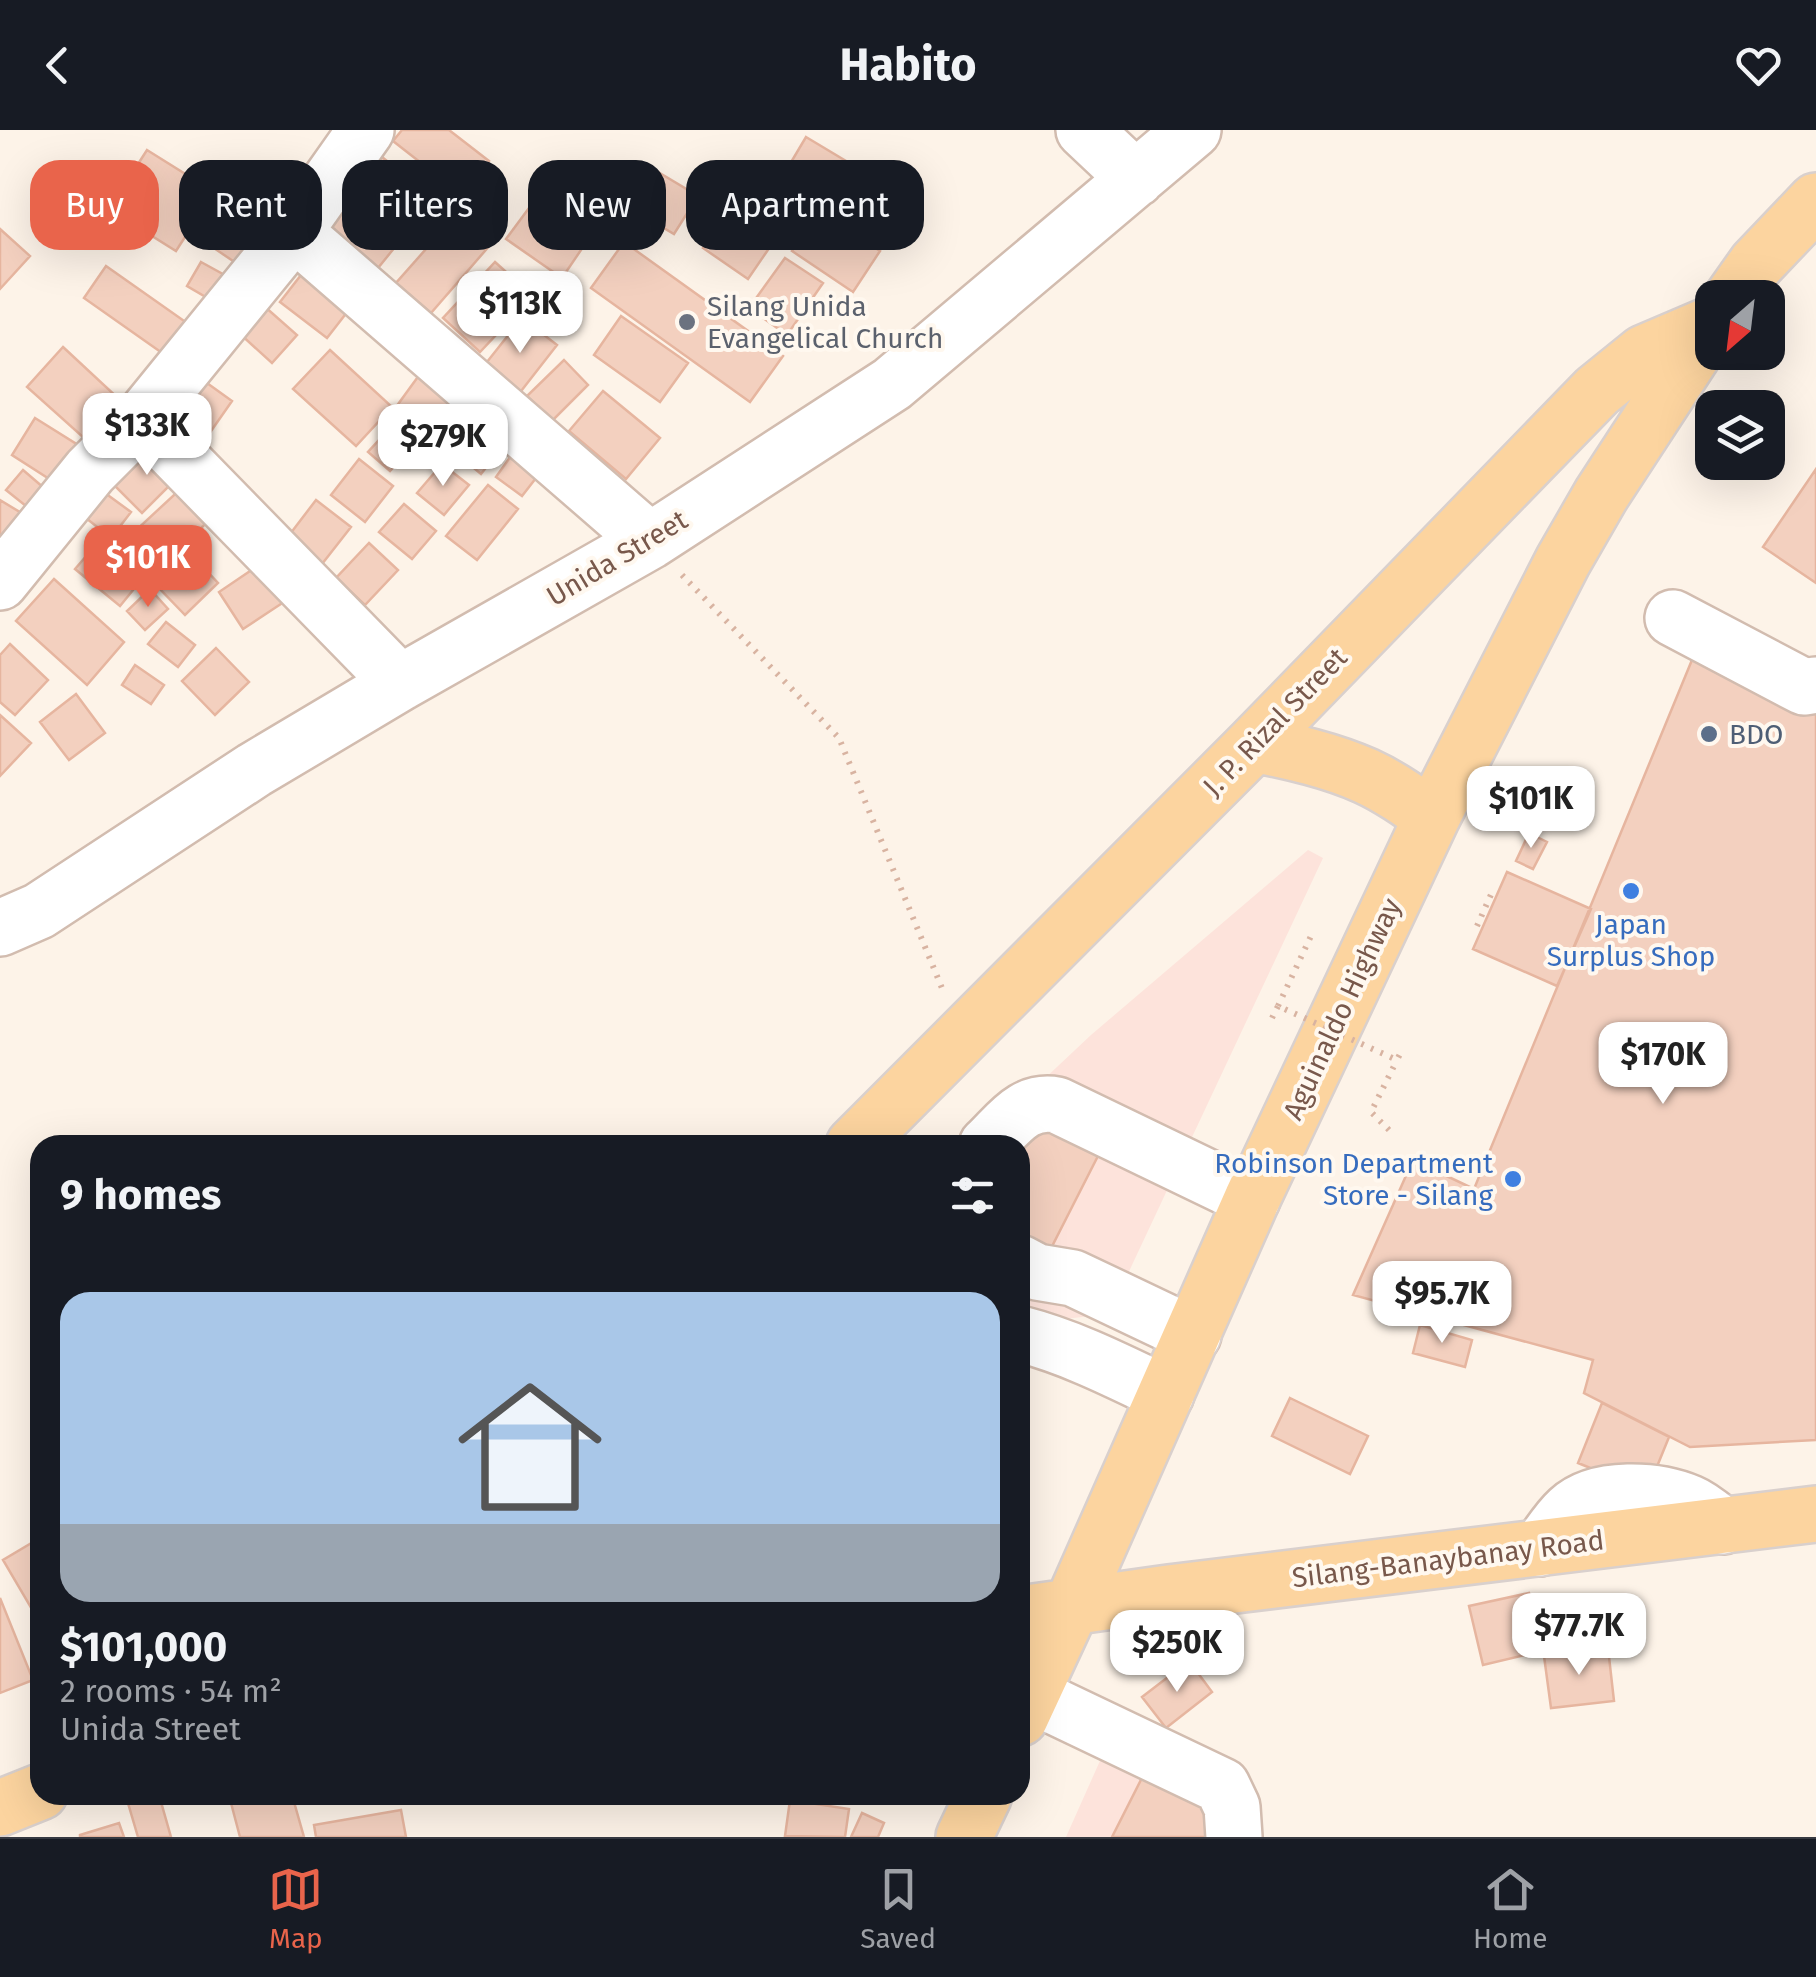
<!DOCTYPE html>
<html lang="en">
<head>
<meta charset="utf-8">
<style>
  :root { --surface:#171b24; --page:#242831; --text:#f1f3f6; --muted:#9ea1a6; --line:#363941; --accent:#e9644b }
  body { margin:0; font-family:"Fira Sans",sans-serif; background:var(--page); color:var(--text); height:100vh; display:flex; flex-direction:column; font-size:38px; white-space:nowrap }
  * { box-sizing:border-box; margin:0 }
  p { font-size:32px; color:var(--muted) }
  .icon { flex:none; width:55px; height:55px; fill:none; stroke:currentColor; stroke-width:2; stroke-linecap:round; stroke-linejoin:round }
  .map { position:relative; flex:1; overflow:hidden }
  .sheet { position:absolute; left:30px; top:1005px; width:1000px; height:670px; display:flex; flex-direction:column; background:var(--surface); border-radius:30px; box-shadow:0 10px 40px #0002 }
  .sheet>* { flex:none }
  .top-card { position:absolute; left:30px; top:30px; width:1000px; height:90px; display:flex; gap:20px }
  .needle { width:65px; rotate:208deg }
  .fabs { position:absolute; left:1695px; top:150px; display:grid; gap:20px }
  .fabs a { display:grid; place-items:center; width:90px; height:90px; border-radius:20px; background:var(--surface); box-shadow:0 10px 40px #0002; font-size:50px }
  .price { position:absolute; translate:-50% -85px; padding:0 22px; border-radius:20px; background:#fff; color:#222; font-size:32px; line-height:65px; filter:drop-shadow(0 2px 5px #0008) }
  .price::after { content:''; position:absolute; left:50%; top:60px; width:30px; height:22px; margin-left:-15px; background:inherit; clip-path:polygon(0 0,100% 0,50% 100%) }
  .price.selected { background:var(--accent); color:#fff }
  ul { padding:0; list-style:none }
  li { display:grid; align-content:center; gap:20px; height:530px; padding:0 30px }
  li span { display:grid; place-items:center; height:310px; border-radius:30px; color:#555 }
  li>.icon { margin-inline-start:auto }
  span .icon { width:180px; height:180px; fill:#fffc; stroke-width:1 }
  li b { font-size:42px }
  h2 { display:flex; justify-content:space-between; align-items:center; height:120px; padding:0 30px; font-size:42px }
  .tag { padding:0 35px; border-radius:30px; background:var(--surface); box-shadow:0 10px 40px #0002; font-size:35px; line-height:90px }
  .tag.selected { background:var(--accent); color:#fff }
  header { display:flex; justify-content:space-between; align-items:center; height:130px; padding:0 30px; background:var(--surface); font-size:45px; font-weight:700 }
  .tabs { display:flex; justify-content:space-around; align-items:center; height:140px; border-top:2px solid var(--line); background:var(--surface); font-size:28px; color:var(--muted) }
  .tabs a { display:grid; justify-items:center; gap:5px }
  .tabs .selected { color:var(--accent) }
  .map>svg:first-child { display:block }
  .commercial { fill:#fde3db }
  .building { fill:#f3d0bf; stroke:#e6b59f; stroke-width:2.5 }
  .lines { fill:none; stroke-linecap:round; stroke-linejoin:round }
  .minor-casing { stroke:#d2bcaf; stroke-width:60 }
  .major-casing { stroke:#d9d0cd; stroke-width:60 }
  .path { stroke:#d8b3a1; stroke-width:6; stroke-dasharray:2.5 8; stroke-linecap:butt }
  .minor { stroke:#fff; stroke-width:55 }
  .major { stroke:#fcd49f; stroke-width:55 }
  .path-bridge { stroke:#d8b3a1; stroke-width:6; stroke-dasharray:2.5 8; stroke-linecap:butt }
  .worship-dot { fill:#6b7280; stroke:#fff8ef; stroke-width:4 }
  .service-dot { fill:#5c6f8a; stroke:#fff8ef; stroke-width:4 }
  .shop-dot { fill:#3f7fe0; stroke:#fff8ef; stroke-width:4 }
  .labels { text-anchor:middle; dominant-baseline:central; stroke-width:8; stroke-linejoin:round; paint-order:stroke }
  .worship-label { font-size:28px; fill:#5b616d; stroke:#fff8ef; text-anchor:start }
  .street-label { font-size:28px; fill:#78584b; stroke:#fff8ef }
  .service-label { font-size:28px; fill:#4e5e75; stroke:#fff8ef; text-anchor:start }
  .shop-label { font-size:28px; fill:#366cbe; stroke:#fff8ef }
</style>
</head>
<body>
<header><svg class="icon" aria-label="back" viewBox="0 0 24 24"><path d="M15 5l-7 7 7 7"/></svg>Habito<svg class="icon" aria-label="heart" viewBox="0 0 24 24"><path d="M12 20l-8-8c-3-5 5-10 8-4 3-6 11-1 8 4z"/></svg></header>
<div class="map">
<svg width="1816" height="1707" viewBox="0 0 1816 1707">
  <rect width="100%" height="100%" fill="#fdf3e8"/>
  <path class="commercial" d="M1308,720L1323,728L1109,1184L1020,1194V1015H974L1091,905Z
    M1116,1595L1243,1707H1066Z"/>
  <path class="building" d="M402,0H449L489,31L462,65L393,11Z
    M806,7L911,70L886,112L781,49Z
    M147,20L214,62L176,121L109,79Z
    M382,27L434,69L378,138L326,97Z
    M648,36L698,66L674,104L625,75Z
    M231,65L266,88L236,133L202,110Z
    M529,78L583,117L562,148L506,109Z
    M729,80L774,111L748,149L703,118Z
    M819,81L880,121L853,162L792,121Z
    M456,85L491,114L431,183L396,153Z
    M0,99L30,126L0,159Z
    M624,112L783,226L750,272L591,158Z
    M785,128L823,153L787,205L749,178Z
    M201,132L230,148L216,173L187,156Z
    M495,132L533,166L480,222L443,188Z
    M106,136L187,193L165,225L84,168Z
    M308,136L355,172L327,208L280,172Z
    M264,176L297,205L272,233L239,203Z
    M621,186L688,233L660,272L594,225Z
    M522,188L557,215L518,265L483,237Z
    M63,217L119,269L84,308L27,257Z
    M330,220L392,277L356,316L293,259Z
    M564,230L588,255L552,291L527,266Z
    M428,233L472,265L440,309L396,277Z
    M200,248L232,271L202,314L170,291Z
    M603,261L660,308L626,349L569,301Z
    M479,286L508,310L481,344L451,319Z
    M35,288L78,315L54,352L12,325Z
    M390,298L412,317L390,341L368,322Z
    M151,313L182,343L142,383L112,353Z
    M516,319L543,339L522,366L496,347Z
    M359,329L393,356L365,392L331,365Z
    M442,334L469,355L444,385L417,363Z
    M1816,339V453L1763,417Z
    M23,340L51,364L36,384L6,360Z
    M187,353L216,384L149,447L119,416Z
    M488,355L518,379L477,430L446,406Z
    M105,363L131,382L111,408L86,388Z
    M0,370L23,384L0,422Z
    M316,370L351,397L322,434L287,408Z
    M404,374L436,401L412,429L379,402Z
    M369,413L398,440L365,475L336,448Z
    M94,417L138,454L120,476L75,439Z
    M192,425L218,453L185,485L158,457Z
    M274,425L299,462L243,499L219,462Z
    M54,449L124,512L87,555L16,491Z
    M150,459L168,479L145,500L127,481Z
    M166,492L195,515L178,537L148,514Z
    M10,514L48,550L15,585L0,572V525Z
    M216,518L249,552L215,585L182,551Z
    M1692,530L1816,581V1310L1690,1317L1584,1263L1593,1230L1353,1165L1413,1030L1474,1059Z
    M135,535L164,555L151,574L122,555Z
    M76,564L105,603L69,630L40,592Z
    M0,585L31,613L0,646Z
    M1529,703L1547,712L1533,739L1516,731Z
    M1507,742L1591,779L1557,856L1473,819Z
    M1033,983L1102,1018L1043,1134L1020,1122V1015Z
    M1420,1195L1472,1210L1465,1237L1413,1223Z
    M1290,1268L1368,1306L1350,1344L1272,1306Z
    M1602,1273L1669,1307L1647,1361L1578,1333Z
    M40,1408V1493L3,1430Z
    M1529,1463L1542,1521L1483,1535L1469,1476Z
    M0,1468L33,1550L0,1563Z
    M1608,1518L1614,1571L1551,1578L1544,1526Z
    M1189,1531L1212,1562L1166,1598L1142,1567Z
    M1149,1634L1211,1662L1225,1707H1112Z
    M154,1665H159L171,1707H138L128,1673Z
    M261,1665H292L304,1707H240L231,1673Z
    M790,1670L849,1679L845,1707L785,1706Z
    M401,1680L406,1707H316L314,1695Z
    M862,1683L884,1693L878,1707H851Z
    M119,1693L124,1707H80V1705Z"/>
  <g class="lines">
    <g class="minor-casing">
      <path id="minor" d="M1084,0L1136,49
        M294,102L650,411
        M142,289L400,553
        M0,452L90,341L142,289L294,102L366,0
        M1673,488L1804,557L1816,555
        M0,798L39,781L254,640L400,553L650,411L892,254L1193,0
        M987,1015C1009,994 1024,969 1057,975L1252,1069
        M1020,1133L1037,1142L1073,1148L1193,1205
        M1020,1204C1071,1217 1118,1241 1166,1264
        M1540,1418C1549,1406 1558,1391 1569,1381C1597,1355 1657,1359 1690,1373C1702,1378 1713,1388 1723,1396
        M1031,1565L1222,1656L1232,1677L1234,1707"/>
    </g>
    <g class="major-casing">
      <path id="major" d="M1732,168L1756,134L1816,71
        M1254,614C1293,622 1330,630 1366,646C1390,657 1411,672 1432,687
        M854,1015L1254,614L1597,261L1644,223L1712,194
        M1020,1484L1169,1463L1816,1384
        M1020,1588L1072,1476L1252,1069L1432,687L1563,431L1601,365L1712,195
        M0,1678L40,1662
        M964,1707L984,1665"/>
    </g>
    <path class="path" d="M682,445L839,608L944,863
      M1477,796L1493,760
      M1278,876L1311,806
      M1389,1000L1371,982L1397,930"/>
    <use href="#minor" class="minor"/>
    <use href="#major" class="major"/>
    <path class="path-bridge" d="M1272,888L1278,876L1397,930L1402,920"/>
  </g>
  <circle class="worship-dot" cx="687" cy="192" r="10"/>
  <circle class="service-dot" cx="1709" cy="604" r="10"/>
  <g class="shop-dot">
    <circle cx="1631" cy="761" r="10"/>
    <circle cx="1513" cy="1049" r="10"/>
  </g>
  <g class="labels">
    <g class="worship-label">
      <text x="707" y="176">Silang Unida<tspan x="707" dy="32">Evangelical Church</tspan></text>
    </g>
    <g class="street-label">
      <text transform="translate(617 428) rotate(-31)">Unida Street</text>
      <text transform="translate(1275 592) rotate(-46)">J. P. Rizal Street</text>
      <text transform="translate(1342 879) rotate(-65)">Aguinaldo Highway</text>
      <text transform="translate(1448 1429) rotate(-7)">Silang-Banaybanay Road</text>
    </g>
    <g class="service-label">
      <text x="1729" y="604">BDO</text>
    </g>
    <g class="shop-label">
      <text x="1631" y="794">Japan<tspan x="1631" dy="32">Surplus Shop</tspan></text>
      <text x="1493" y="1033" text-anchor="end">Robinson Department<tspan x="1493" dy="32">Store - Silang</tspan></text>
    </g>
  </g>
</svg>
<div class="fabs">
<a><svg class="needle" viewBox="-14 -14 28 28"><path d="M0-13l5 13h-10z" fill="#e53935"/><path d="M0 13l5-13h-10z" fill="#9ea1a6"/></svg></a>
<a><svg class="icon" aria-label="layers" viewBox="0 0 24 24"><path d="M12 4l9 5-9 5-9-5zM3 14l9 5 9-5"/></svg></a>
</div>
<b class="price" style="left:520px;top:226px">$113K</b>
<b class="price" style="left:147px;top:348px">$133K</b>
<b class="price" style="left:443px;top:359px">$279K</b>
<b class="price selected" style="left:148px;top:480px">$101K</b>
<b class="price" style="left:1531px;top:721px">$101K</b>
<b class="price" style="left:1663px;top:977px">$170K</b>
<b class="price" style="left:1442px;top:1216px">$95.7K</b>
<b class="price" style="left:1579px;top:1548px">$77.7K</b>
<b class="price" style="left:1177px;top:1565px">$250K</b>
<div class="top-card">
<a class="tag selected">Buy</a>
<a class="tag">Rent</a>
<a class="tag">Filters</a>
<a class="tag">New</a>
<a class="tag">Apartment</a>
</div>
<section class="sheet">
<h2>9 homes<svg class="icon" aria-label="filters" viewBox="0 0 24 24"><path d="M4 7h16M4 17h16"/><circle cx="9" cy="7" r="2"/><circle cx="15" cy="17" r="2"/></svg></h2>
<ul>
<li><span style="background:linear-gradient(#a9c7e8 75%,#9aa5b1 0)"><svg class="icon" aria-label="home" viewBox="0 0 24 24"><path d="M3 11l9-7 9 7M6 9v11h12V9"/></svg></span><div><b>$101,000</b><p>2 rooms · 54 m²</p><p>Unida Street</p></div></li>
</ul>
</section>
</div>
<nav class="tabs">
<a class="selected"><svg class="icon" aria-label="map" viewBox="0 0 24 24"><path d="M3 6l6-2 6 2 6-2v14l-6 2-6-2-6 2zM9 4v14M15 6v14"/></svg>Map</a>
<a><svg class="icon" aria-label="saved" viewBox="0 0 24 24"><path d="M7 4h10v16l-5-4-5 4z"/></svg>Saved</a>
<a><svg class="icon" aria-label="home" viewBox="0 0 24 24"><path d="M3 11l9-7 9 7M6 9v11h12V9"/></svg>Home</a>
</nav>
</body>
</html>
